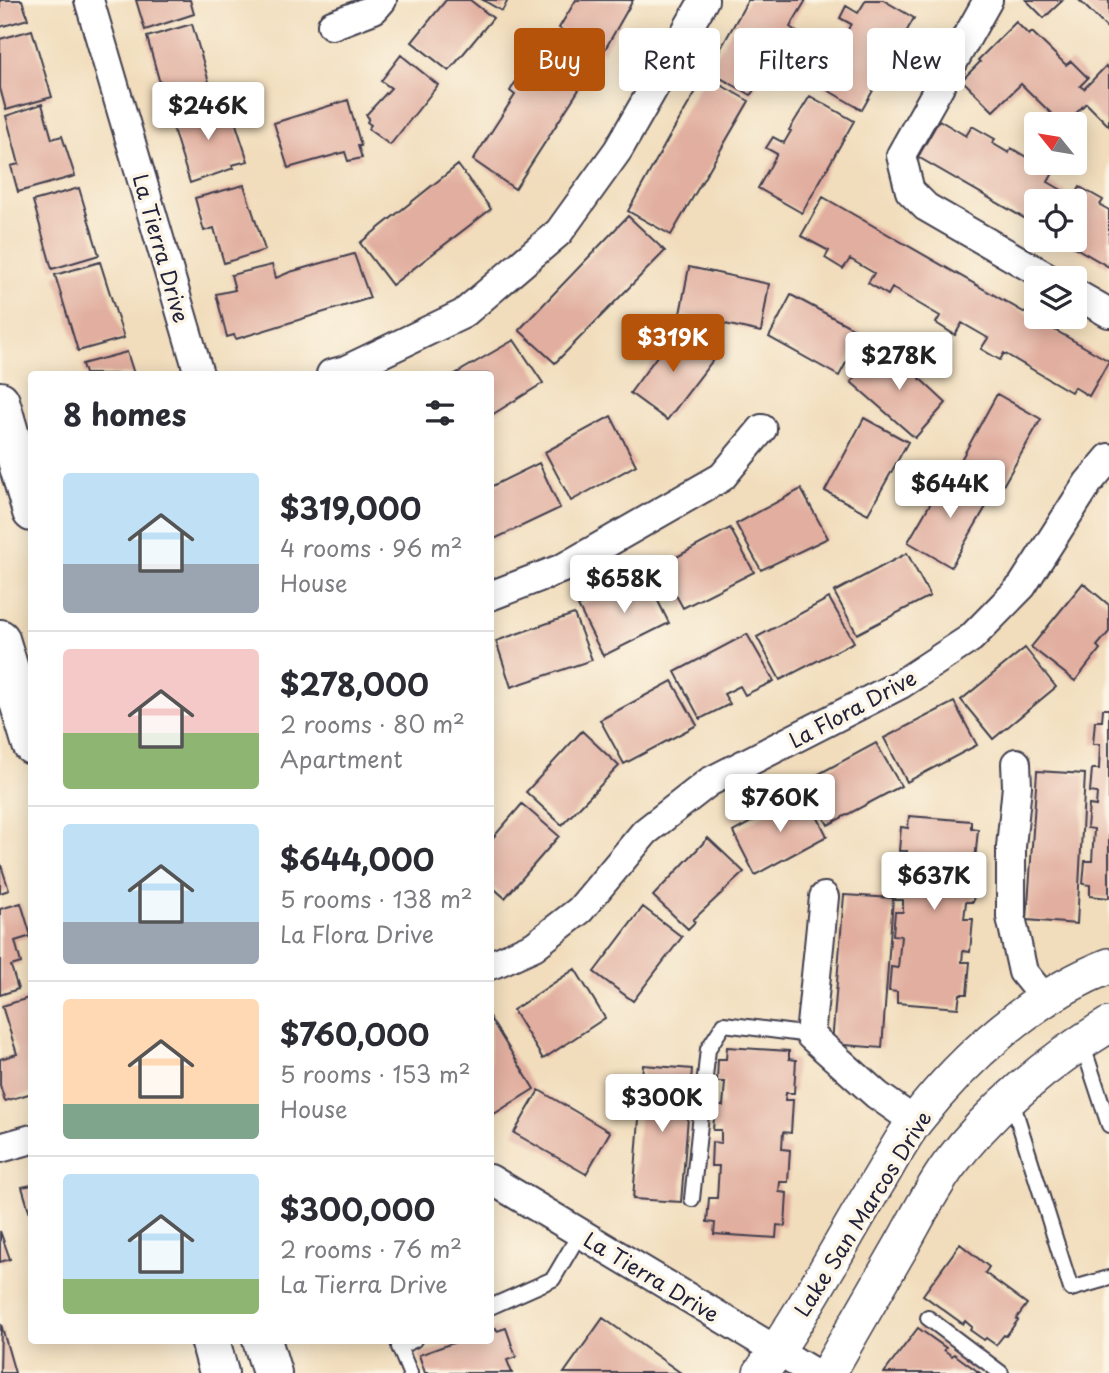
<!DOCTYPE html>
<html lang="en">
<head>
<meta charset="utf-8">
<style>
  :root { --surface:#fff; --page:#f2f2f3; --text:#2b2b33; --muted:#7c7c81; --line:#e1e1e2; --accent:#b45309 }
  body { margin:0; font-family:"Playpen Sans",sans-serif; background:var(--page); color:var(--text); height:100vh; display:flex; flex-direction:column; font-size:26px; white-space:nowrap }
  * { box-sizing:border-box; margin:0 }
  p { font-size:23px; color:var(--muted) }
  .icon { flex:none; width:38px; height:38px; fill:none; stroke:currentColor; stroke-width:2; stroke-linecap:round; stroke-linejoin:round }
  .map { position:relative; flex:1; overflow:hidden }
  .drawer { position:absolute; left:28px; top:371px; width:466px; height:973px; display:flex; flex-direction:column; background:var(--surface); border-radius:7px; box-shadow:0 4px 18px #0003 }
  .drawer>* { flex:none }
  .guide { position:absolute; left:514px; top:28px; width:488px; height:63px; display:flex; gap:14px }
  .needle { width:46px; rotate:300deg }
  .tools { position:absolute; left:1024px; top:112px; display:grid; gap:14px }
  .tools a { display:grid; place-items:center; width:63px; height:63px; border-radius:7px; background:var(--surface); box-shadow:0 4px 18px #0003; font-size:35px }
  .price { position:absolute; translate:-50% -60px; padding:0 16px; border-radius:7px; background:#fff; color:#222; font-size:23px; line-height:46px; filter:drop-shadow(0 2px 4px #0008) }
  .price::after { content:''; position:absolute; left:50%; top:42px; width:21px; height:16px; margin-left:-10px; background:inherit; clip-path:polygon(0 0,100% 0,50% 100%) }
  .price.current { background:var(--accent); color:#fff }
  ul { padding:0; list-style:none }
  li { display:flex; align-items:center; gap:21px; height:175px; padding:0 35px }
  li+li { border-top:2px solid var(--line) }
  li span { display:grid; place-items:center; flex:none; width:196px; height:140px; border-radius:7px; color:#555 }
  li>.icon { margin-inline-start:auto }
  span .icon { width:84px; height:84px; fill:#fffc; stroke-width:1 }
  li b { font-size:30px }
  h2 { display:flex; justify-content:space-between; align-items:center; height:84px; padding:0 35px; font-size:30px }
  .chip { padding:0 24px; border-radius:7px; background:var(--surface); box-shadow:0 4px 18px #0003; font-size:24px; line-height:63px }
  .chip.current { background:var(--accent); color:#fff }
  .map>svg:first-child { display:block }
  .building { fill:#e1ae9f }
  .lines { fill:none; stroke-linecap:round; stroke-linejoin:round }
  .service-casing { stroke:#413e4e; stroke-width:18 }
  .minor-casing { stroke:#413e4e; stroke-width:32 }
  .tertiary-casing { stroke:#413e4e; stroke-width:38 }
  .primary-casing { stroke:#413e4e; stroke-width:42 }
  .service { stroke:#fff; stroke-width:14 }
  .minor { stroke:#fff; stroke-width:28 }
  .tertiary { stroke:#fff; stroke-width:35 }
  .primary { stroke:#fff; stroke-width:38 }
  .labels { text-anchor:middle; dominant-baseline:central; stroke-width:7; stroke-linejoin:round; paint-order:stroke }
  .street-label { font-size:21px; fill:#22223b; stroke:#fcf5e5 }
</style>
</head>
<body>
<div class="map">
<svg width="1109" height="1373" viewBox="0 0 1109 1373">
  <rect width="100%" height="100%" fill="#fcf5e5"/>
  <filter id="ink" filterUnits="userSpaceOnUse"><feTurbulence type="fractalNoise" baseFrequency=".0143" numOctaves="2"/><feDisplacementMap in="SourceGraphic" scale="14" xChannelSelector="R" yChannelSelector="G"/><feConvolveMatrix kernelMatrix="1 2 1 2 8 2 1 2 1" color-interpolation-filters="sRGB"/></filter>
  <filter id="wash" filterUnits="userSpaceOnUse"><feTurbulence type="fractalNoise" baseFrequency=".00686" numOctaves="4" result="noise"/><feDisplacementMap in="SourceGraphic" scale="28" xChannelSelector="R" yChannelSelector="G"/><feGaussianBlur stdDeviation="1.57" result="paint"/><feColorMatrix in="noise" values="0 0 0 0 0 0 0 0 0 0 0 0 0 0 0 0 0 1.4 0 .05"/><feComposite in="paint" operator="in"/></filter>
  <g filter="url(#wash)">
    <rect width="100%" height="100%" fill="#f1ddbc"/>
    <g id="blocks">
      <path class="building" d="M0,0H22L28,19L0,27Z
        M136,0H190L194,14L145,30Z
        M446,0H470L493,18L449,71L412,42Z
        M483,0H508L502,11Z
        M576,0H633L603,53L559,28Z
        M748,0H806L790,27L797,32L782,56L776,52L751,95L708,71Z
        M866,0H883L914,18L862,110L817,84L851,24L840,18L846,6L858,13Z
        M1026,0H1063L1044,18Z
        M1079,0H1109V30Z
        M1016,22L1029,35L1032,32L1066,65L1071,61L1088,78L1080,86L1084,89L1106,66L1109,69V126L1086,103L1066,124H1062L1021,84L993,111L962,80L980,62L978,60Z
        M192,24L214,99L168,112L147,37Z
        M32,30L52,97L6,110L0,88V39Z
        M556,32L598,60L515,189L473,160L515,95L510,91L527,63L534,68Z
        M401,55L438,85L390,145L368,129L371,125L367,122L369,118L366,115L391,88L381,81Z
        M705,76L749,101L671,235L628,211L668,139Z
        M810,96L854,121L802,213L758,188L777,154L766,148L773,137L784,143L791,131L789,130Z
        M348,100L361,146H358L362,158L348,161L345,152L288,168L274,123Z
        M216,102L221,118L232,112L248,161L232,165L234,168L190,183L169,116Z
        M42,104L52,139L62,136L75,176L18,192L11,166L19,164L6,116Z
        M939,120L966,136L972,126L995,139L992,143L1009,153L1011,148L1053,173L1048,182L1074,197L1080,187L1103,200L1100,205L1109,210V267L1062,240H1074V201H1036V225L918,157Z
        M458,165L491,209L392,285L360,243Z
        M244,185L265,250L224,263L214,228L204,231L195,198Z
        M79,188L99,255L52,269L33,201Z
        M823,197L1109,361L1089,396L1074,387L1071,392L1004,353L1000,360L981,349L988,338L962,323L955,335L936,323L940,316L892,288L888,295L868,283L874,273L850,259L843,269L825,258L829,251L801,236Z
        M628,216L665,251L555,363L519,330Z
        M354,254L370,298L236,339L234,335L227,337L216,294L235,290L231,275L272,265L276,278L290,272Z
        M100,262L124,338L78,351L55,275Z
        M689,267L769,284L761,332L680,314Z
        M791,295L862,333L839,376L769,337Z
        M677,329L716,356L667,420L630,393Z
        M514,340L543,383L490,416V374H455Z
        M885,346L946,403L915,438L851,382Z
        M127,352L134,374H85L82,364Z
        M997,394L1041,419L1000,491L957,467Z
        M611,416L636,465L571,501L545,452Z
        M864,418L908,442L868,514L825,491Z
        M539,463L560,508L490,541V487Z
        M948,473L991,498L951,567L908,542Z
        M801,489L828,538L761,570L736,524Z
        M730,528L754,572L683,608L660,566Z
        M907,553L930,596L857,634L834,592Z
        M645,575L669,623L603,656L578,606Z
        M1083,583L1109,605V632L1097,646L1100,649L1075,681L1031,647Z
        M829,598L854,642L780,680L757,637Z
        M574,614L592,660L511,687L496,641Z
        M747,634L774,681L745,695L740,686L724,694L730,704L700,719L675,672Z
        M1025,648L1056,687L993,739L961,700Z
        M672,681L697,725L624,764L600,720Z
        M954,702L977,745L907,782L884,738Z
        M1103,709H1109V898L1090,896V885L1083,884L1085,861H1092L1094,829L1087,828L1089,805L1096,806L1097,793L1090,792L1092,769H1099L1100,744H1093L1095,721H1102Z
        M582,731L619,766L562,825L526,792Z
        M876,743L901,786L828,825L804,782Z
        M1037,771L1085,774L1077,924L1027,920Z
        M805,792L827,836L755,875L733,832Z
        M522,804L559,836L505,898L490,885V841Z
        M909,816L971,821V828L978,829L975,861H968V868L976,869L973,902H966L964,919H973L970,952L963,951L962,962H970L967,994H960L958,1008L897,1003V992L889,991L891,967L898,968L901,936L893,935L895,912H903V900H895L898,876L905,877L907,851H899L901,827L908,828Z
        M708,838L744,872L693,920L695,922L688,929L653,896Z
        M0,862L9,890L0,893Z
        M844,895L893,898L882,1048L832,1044Z
        M21,903L31,936L15,941L21,963L11,966L18,989L0,995V909Z
        M643,907L682,937L633,1001L594,972Z
        M575,969L605,1018L543,1059L513,1010Z
        M32,997V1093L5,1101L0,1085V1059L17,1054L2,1006Z
        M490,1018L534,1089L494,1114L490,1109Z
        M727,1047L789,1051V1059L796,1060L794,1093H786L785,1100H793L791,1133L783,1132L782,1149L790,1150L788,1182H780L779,1192L787,1193L785,1226L777,1225L776,1238L714,1234L715,1223L707,1222L709,1198H717L719,1166H711L712,1142L721,1143V1130H713L715,1106H723L725,1082H717L718,1059H726Z
        M643,1065L692,1069L681,1202L633,1199Z
        M539,1090L610,1132L586,1174L514,1133Z
        M32,1185V1216L31,1217L22,1187Z
        M0,1231L10,1259L0,1262Z
        M960,1244L989,1267L985,1273L1027,1304L1016,1319L1018,1320L1006,1336L1004,1335L996,1345L986,1338L984,1340L970,1330L972,1327L965,1321L963,1324L923,1295Z
        M603,1318L681,1373H564Z
        M1,1324L15,1373H0Z
        M496,1328L497,1331L506,1328L516,1357L507,1360L512,1373H425L419,1355L461,1340H490V1330Z
        M918,1328L946,1348L944,1350L952,1356L954,1354L980,1373H884Z"/>
    </g>
  </g>
  <g filter="url(#ink)">
    <use href="#blocks" fill-opacity="0" stroke="#413e4e" stroke-width="2"/>
    <g class="lines">
      <g class="service-casing">
        <path id="service" d="M1082,1043L1109,1125
          M1011,1098L1071,1289L1109,1278
          M692,1199L708,1049L724,1024L810,1035
          M490,1307L553,1279L580,1233
          M928,1318L1001,1373
          M410,1373L399,1347L414,1340"/>
      </g>
      <g class="minor-casing">
        <path id="minor" d="M89,0L199,374
          M988,0L901,155L910,191L926,207L1049,278
          M332,25L374,9L382,0
          M1074,293L1109,313
          M331,374L346,370L463,314L559,232L618,150L704,0
          M490,596L563,568L722,477L762,429
          M1016,763L1017,786L1011,847V917L1023,972L1045,999
          M824,897L810,1035L877,1095L914,1121
          M490,965L501,961L534,946L580,910L645,832L709,782L901,684L971,638L1022,586L1088,483L1109,458
          M0,1148L32,1139
          M490,1179L814,1373"/>
      </g>
      <g class="tertiary-casing">
        <path id="tertiary" d="M761,1373C804,1313 839,1246 877,1183C890,1162 901,1139 916,1120C965,1057 1034,995 1109,966
          M828,1373C852,1331 876,1290 900,1248C916,1220 930,1191 949,1165C991,1109 1049,1061 1109,1025"/>
      </g>
      <g class="primary-casing">
        <path id="primary" d="M0,401L32,512
          M0,639L32,745
          M210,1340L219,1373
          M262,1340L272,1373"/>
      </g>
      <use href="#service" class="service"/>
      <use href="#minor" class="minor"/>
      <use href="#tertiary" class="tertiary"/>
      <use href="#primary" class="primary"/>
    </g>
  </g>
  <g class="labels">
    <g class="street-label">
      <text transform="translate(162 248) rotate(74)">La Tierra Drive</text>
      <text transform="translate(852 708) rotate(-28)">La Flora Drive</text>
      <text transform="translate(862 1213) rotate(-58)">Lake San Marcos Drive</text>
      <text transform="translate(652 1276) rotate(31)">La Tierra Drive</text>
    </g>
  </g>
</svg>
<div class="tools">
<a><svg class="needle" viewBox="-14 -14 28 28"><path d="M0-13l5 13h-10z" fill="#e53935"/><path d="M0 13l5-13h-10z" fill="#7c7c81"/></svg></a>
<a><svg class="icon" aria-label="locate" viewBox="0 0 24 24"><circle cx="12" cy="12" r="6"/><path d="M12 2v4M12 18v4M2 12h4M18 12h4"/></svg></a>
<a><svg class="icon" aria-label="layers" viewBox="0 0 24 24"><path d="M12 4l9 5-9 5-9-5zM3 14l9 5 9-5"/></svg></a>
</div>
<b class="price" style="left:208px;top:142px">$246K</b>
<b class="price current" style="left:673px;top:374px">$319K</b>
<b class="price" style="left:899px;top:392px">$278K</b>
<b class="price" style="left:950px;top:520px">$644K</b>
<b class="price" style="left:624px;top:615px">$658K</b>
<b class="price" style="left:780px;top:834px">$760K</b>
<b class="price" style="left:934px;top:912px">$637K</b>
<b class="price" style="left:662px;top:1134px">$300K</b>
<div class="guide">
<a class="chip current">Buy</a>
<a class="chip">Rent</a>
<a class="chip">Filters</a>
<a class="chip">New</a>
</div>
<section class="drawer">
<h2>8 homes<svg class="icon" aria-label="filters" viewBox="0 0 24 24"><path d="M4 7h16M4 17h16"/><circle cx="9" cy="7" r="2"/><circle cx="15" cy="17" r="2"/></svg></h2>
<ul>
<li><span style="background:linear-gradient(#bfe0f5 65%,#9aa5b1 0)"><svg class="icon" aria-label="home" viewBox="0 0 24 24"><path d="M3 11l9-7 9 7M6 9v11h12V9"/></svg></span><div><b>$319,000</b><p>4 rooms · 96 m²</p><p>House</p></div></li>
<li><span style="background:linear-gradient(#f6c9c9 60%,#8fb573 0)"><svg class="icon" aria-label="home" viewBox="0 0 24 24"><path d="M3 11l9-7 9 7M6 9v11h12V9"/></svg></span><div><b>$278,000</b><p>2 rooms · 80 m²</p><p>Apartment</p></div></li>
<li><span style="background:linear-gradient(#bfe0f5 70%,#9aa5b1 0)"><svg class="icon" aria-label="home" viewBox="0 0 24 24"><path d="M3 11l9-7 9 7M6 9v11h12V9"/></svg></span><div><b>$644,000</b><p>5 rooms · 138 m²</p><p>La Flora Drive</p></div></li>
<li><span style="background:linear-gradient(#ffd9b3 75%,#7fa58c 0)"><svg class="icon" aria-label="home" viewBox="0 0 24 24"><path d="M3 11l9-7 9 7M6 9v11h12V9"/></svg></span><div><b>$760,000</b><p>5 rooms · 153 m²</p><p>House</p></div></li>
<li><span style="background:linear-gradient(#bfe0f5 75%,#8fb573 0)"><svg class="icon" aria-label="home" viewBox="0 0 24 24"><path d="M3 11l9-7 9 7M6 9v11h12V9"/></svg></span><div><b>$300,000</b><p>2 rooms · 76 m²</p><p>La Tierra Drive</p></div></li>
</ul>
</section>
</div>
</body>
</html>
